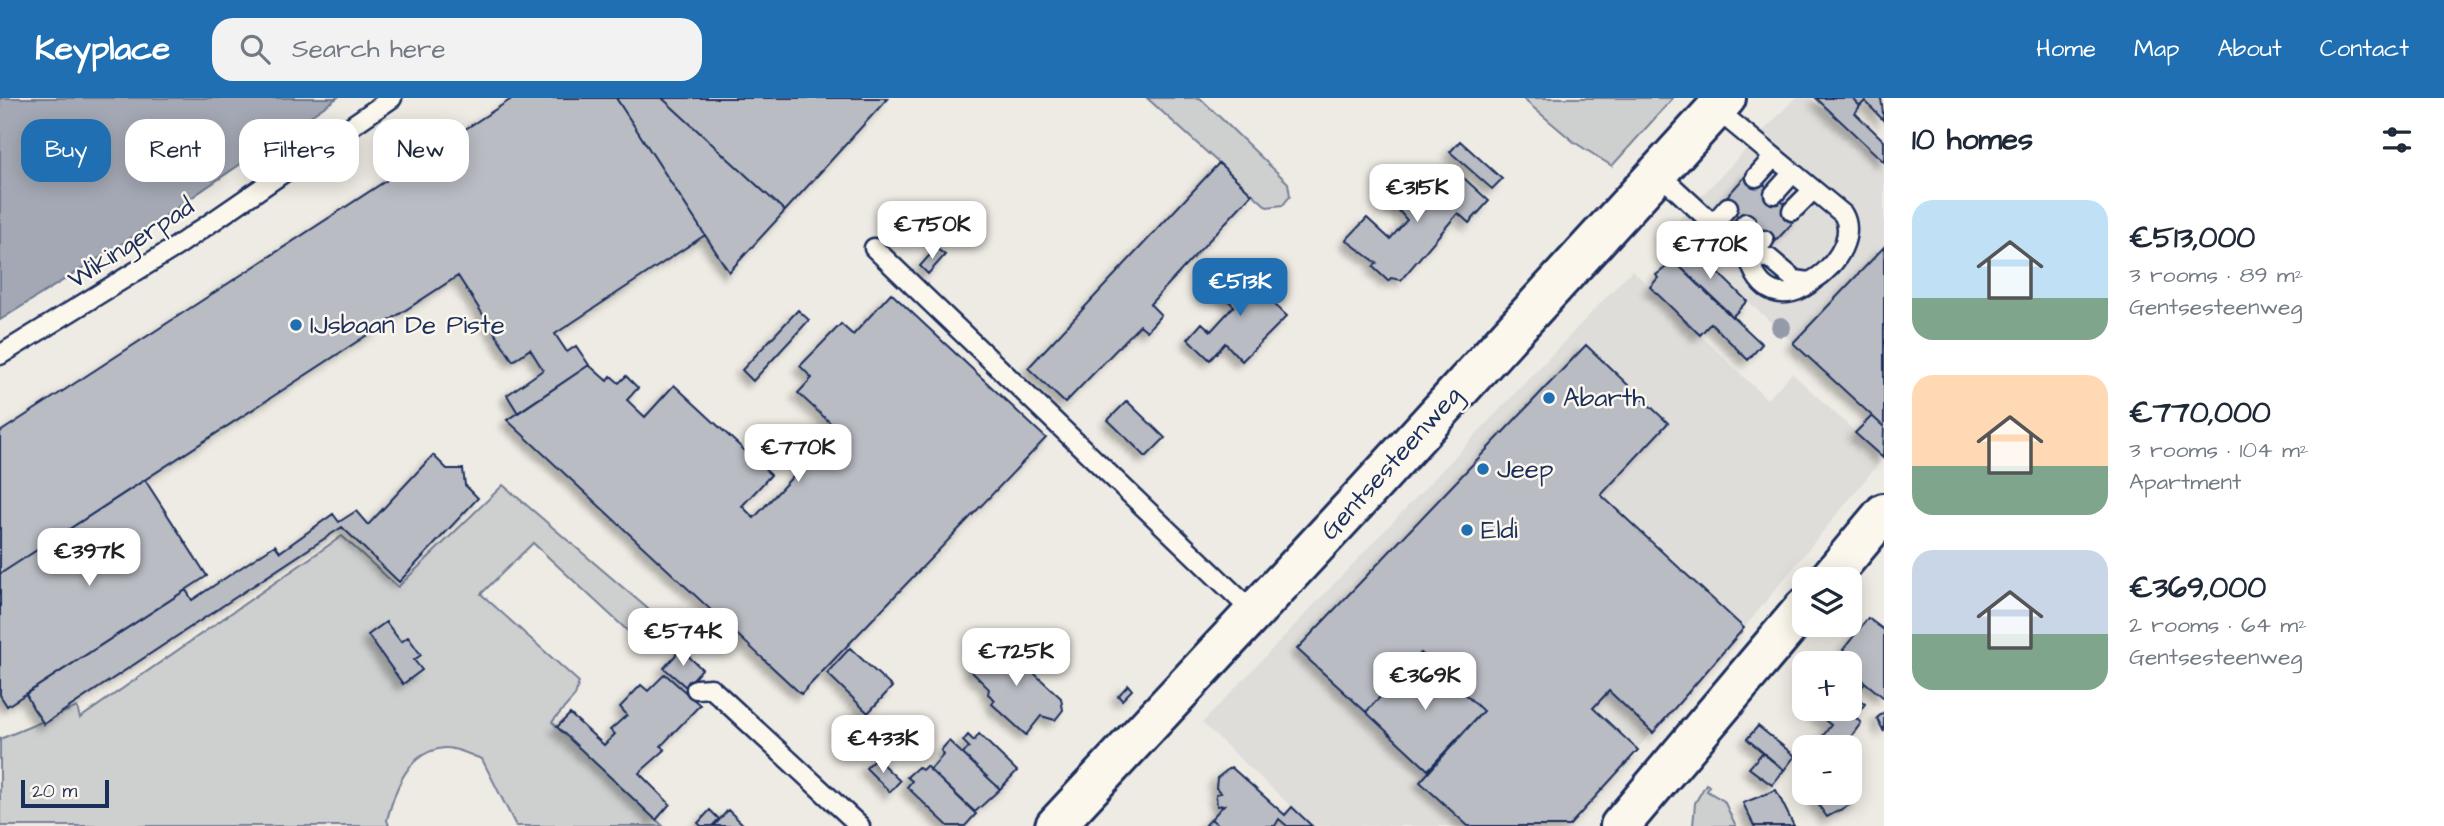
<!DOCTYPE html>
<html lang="en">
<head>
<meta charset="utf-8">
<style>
  :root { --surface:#fff; --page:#f2f2f3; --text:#1f2937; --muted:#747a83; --accent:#1f6fb2 }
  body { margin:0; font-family:"Architects Daughter",sans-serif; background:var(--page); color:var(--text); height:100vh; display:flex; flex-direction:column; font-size:26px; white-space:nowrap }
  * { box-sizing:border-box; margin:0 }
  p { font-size:23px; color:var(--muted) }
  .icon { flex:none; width:38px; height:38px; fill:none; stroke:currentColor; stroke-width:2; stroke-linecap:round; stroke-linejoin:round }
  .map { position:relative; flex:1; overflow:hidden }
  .details { display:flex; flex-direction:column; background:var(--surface); width:560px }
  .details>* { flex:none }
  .banner { position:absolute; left:21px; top:21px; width:665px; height:63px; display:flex; gap:14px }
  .buttons { position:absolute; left:1792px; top:469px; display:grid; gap:14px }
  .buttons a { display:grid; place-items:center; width:70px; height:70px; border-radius:14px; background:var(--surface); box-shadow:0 4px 18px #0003; font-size:35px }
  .scale { position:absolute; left:21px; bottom:18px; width:88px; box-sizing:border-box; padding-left:7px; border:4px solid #1b2f5e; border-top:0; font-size:19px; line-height:24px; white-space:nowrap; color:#1b2f5e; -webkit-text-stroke:5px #fbf7ec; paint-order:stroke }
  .price { position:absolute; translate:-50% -60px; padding:0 16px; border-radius:14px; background:#fff; color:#222; font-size:23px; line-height:46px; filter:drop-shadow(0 2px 4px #0008) }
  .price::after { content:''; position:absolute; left:50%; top:42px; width:21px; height:16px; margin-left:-10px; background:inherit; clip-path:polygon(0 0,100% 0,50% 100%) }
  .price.current { background:var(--accent); color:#fff }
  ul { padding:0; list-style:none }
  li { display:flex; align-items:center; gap:21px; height:175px; padding:0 28px }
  li span { display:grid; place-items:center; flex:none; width:196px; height:140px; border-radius:21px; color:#555 }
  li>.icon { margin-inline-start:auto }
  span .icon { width:84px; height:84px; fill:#fffc; stroke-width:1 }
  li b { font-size:30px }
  h2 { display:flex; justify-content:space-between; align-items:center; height:84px; padding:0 28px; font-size:30px }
  .chip { padding:0 24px; border-radius:21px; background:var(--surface); box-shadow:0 4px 18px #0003; font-size:24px; line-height:63px }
  .chip.current { background:var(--accent); color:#fff }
  header { display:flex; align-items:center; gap:42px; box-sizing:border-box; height:98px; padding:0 35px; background:var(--accent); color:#fff }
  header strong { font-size:33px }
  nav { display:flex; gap:38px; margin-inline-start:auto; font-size:24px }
  .search { width:490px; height:63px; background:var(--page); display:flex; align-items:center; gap:18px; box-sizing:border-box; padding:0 24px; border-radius:21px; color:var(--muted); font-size:26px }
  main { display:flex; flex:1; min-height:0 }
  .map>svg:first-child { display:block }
  .built { fill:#deddda }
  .green { fill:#cecfcf; stroke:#747f96; stroke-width:2 }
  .water { fill:#a3a8b4; stroke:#6d7892; stroke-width:2 }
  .building { fill:#b9bcc3; stroke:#1b2f5e; stroke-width:2; filter:url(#shadow) }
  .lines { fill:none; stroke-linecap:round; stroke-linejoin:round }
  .service-casing { stroke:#1b2f5e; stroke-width:23 }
  .tertiary-casing { stroke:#1b2f5e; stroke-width:44 }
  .primary-casing { stroke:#1b2f5e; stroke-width:44 }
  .service { stroke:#fbf7ec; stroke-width:18 }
  .tertiary { stroke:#fbf7ec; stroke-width:38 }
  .primary { stroke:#fbf7ec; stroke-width:38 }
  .tree { fill:#939aaa }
  .poi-dot { fill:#1f6fb2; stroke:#fbf7ec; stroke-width:2.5 }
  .labels { text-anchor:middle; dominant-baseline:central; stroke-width:5; stroke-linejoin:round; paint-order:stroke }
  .street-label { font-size:26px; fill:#1b2f5e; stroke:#fbf7ec }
  .poi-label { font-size:26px; fill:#1b2f5e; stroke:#fbf7ec; text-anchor:start }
</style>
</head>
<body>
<header>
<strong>Keyplace</strong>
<div class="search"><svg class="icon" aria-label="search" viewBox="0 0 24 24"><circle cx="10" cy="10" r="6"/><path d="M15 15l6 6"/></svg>Search here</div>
<nav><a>Home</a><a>Map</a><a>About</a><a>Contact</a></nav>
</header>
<main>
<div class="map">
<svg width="1884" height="728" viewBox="0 0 1884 728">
  <defs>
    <filter id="shadow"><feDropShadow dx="-6" dy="6" stdDeviation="3.5" flood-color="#0004"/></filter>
  </defs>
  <rect width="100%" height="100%" fill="#eeebe4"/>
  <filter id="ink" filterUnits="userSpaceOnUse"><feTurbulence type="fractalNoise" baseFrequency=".0143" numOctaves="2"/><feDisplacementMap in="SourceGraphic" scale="14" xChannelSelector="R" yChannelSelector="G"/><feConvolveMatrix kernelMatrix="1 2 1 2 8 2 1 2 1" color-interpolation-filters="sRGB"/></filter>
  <g filter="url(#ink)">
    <path class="built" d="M1795,0H1811L1884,67V329L1670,131Z
      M1632,172L1767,301L1792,275L1883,360L1744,530L1569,728H1312L1202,625Z"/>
    <path class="green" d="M1147,0H1200L1288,85L1290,98L1283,107L1267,109Z
      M1522,0H1673L1612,68L1574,44Z
      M503,387L654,516L631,536L533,445L481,496L579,584L575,598L552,624L663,728H516L482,661C472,658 456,649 445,650C407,653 395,692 387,722L389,728H0V641L77,609L80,620L342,438L398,489Z
      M1706,686L1709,688L1707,693L1724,703L1736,728H1693L1695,705Z"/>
    <path class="water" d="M0,0H337L153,126L0,222Z"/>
    <path class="building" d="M513,0H616L705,137L555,236L567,254L576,248L589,267L518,315L507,297L543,272L530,251L513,263L458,178L0,476V334Z
      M616,0H662L785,113L729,174Z
      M662,0H888L785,113Z
      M1816,0H1852L1860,8L1855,15L1884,43V64Z
      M1852,0H1881L1884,23L1865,3L1860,8Z
      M1460,43L1502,81L1492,91L1450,54Z
      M1219,65L1252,96L1150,206L1161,217L1147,233L1140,227L1065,305L1028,270Z
      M1455,72L1489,103L1469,125L1458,115L1401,182L1391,180L1388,183L1373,169L1377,165L1346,142L1367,120L1390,141L1407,122L1387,99L1406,79L1429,100Z
      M1750,73L1798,119L1771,148L1722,104Z
      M1689,146L1747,203L1732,219L1674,163Z
      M1884,149V329L1793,245Z
      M936,150L945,157L928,176L920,168Z
      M1674,163L1762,246L1748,262L1711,225L1700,237L1650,189L1658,180L1656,177Z
      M1242,167L1258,181L1255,185L1257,190L1287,218L1242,263L1225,245L1210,262L1188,241L1202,225L1211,233L1234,208L1215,191L1236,169L1239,171Z
      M891,195L1046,340L801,596L507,322L589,267L607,283L611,278L619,285L626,278L638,290L627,302L645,319L674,287L771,377L742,408L754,420L837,331L798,295L812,280L800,268L841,226L853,237Z
      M798,212L809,222L753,283L742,272Z
      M1586,247L1668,325L1601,397L1744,530L1653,635L1609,593L1593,610L1638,652L1569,728H1468L1420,684L1483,613L1421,555L1366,614L1297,551Z
      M1127,303L1165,340L1146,359L1108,322Z
      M1872,318L1884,329L1883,360L1855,335Z
      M433,357L447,371H463L465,387L478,400L399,484L342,429L44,626L33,610L26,596L186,492L192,502L275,447L280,454L333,416L339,424L356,413L368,427Z
      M145,382L207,478L7,608L0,597V476Z
      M1868,520L1884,532V600L1850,572V565L1838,563L1845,554L1843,552Z
      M386,524L401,544L408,539L421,557L414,562L422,572L403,586L368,537Z
      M997,541L1061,600L1063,612L1055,622L1041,618L1026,637L992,606L995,602L988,596L989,591L969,571Z
      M850,550L892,589L868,615L827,575Z
      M681,551L702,571L686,589L664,570Z
      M1421,555L1483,613L1428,672L1366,614Z
      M1850,572L1865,585L1855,598L1865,606L1855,619L1861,625L1850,640L1853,642L1846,649H1838L1823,638L1831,627L1811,611H1850Z
      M665,576L700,607L661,648L665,652L639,675L670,706L656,722L557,629L570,616L604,647L615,636L610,632L627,617L620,609L641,587L648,593Z
      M1128,587L1132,592L1122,602L1118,598Z
      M1884,614V634L1877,620Z
      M1758,628L1795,658L1784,672L1747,641Z
      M979,636L1017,673L1000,691L963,656L969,649L963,643L968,637L974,643Z
      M949,643L1000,691L975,714L930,672L943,657L941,652Z
      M1762,655L1784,672L1772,687L1749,670Z
      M876,660L900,683L890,694L866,670Z
      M926,668L976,716L965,728H948L907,689L912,683L907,679L918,669L922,672Z
      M1231,669L1285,717L1292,709L1312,728H1287L1279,721L1275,728H1219L1211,721L1224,707L1217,708L1216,696L1221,695L1216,690L1217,680Z
      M1850,690L1857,703L1827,719L1810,695H1850Z
      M1776,692L1794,728H1754L1743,705Z
      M710,712L719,721L712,728H701L698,725Z
      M728,712L745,728H714Z
      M1211,721L1219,728H1205Z"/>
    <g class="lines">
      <g class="service-casing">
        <path id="service" d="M1716,11L1843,116C1857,140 1831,175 1809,184L1795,182L1769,160L1749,159
          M1658,75L1749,159C1757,195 1785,207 1814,182
          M1756,79L1773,60
          M1774,96L1792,76
          M1792,113L1812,93
          M1713,126L1728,109
          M1731,142L1746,125
          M874,150L1254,515
          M1749,159L1764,142
          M0,257L177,148L392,0
          M696,591L711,590L860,728"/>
      </g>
      <g class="tertiary-casing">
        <path id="tertiary" d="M1829,481L1884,415
          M1620,728L1804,510"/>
      </g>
      <g class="primary-casing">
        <path id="primary" d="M1055,728L1368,392L1726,0"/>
      </g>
      <use href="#service" class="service"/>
      <use href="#tertiary" class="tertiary"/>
      <use href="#primary" class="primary"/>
    </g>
    <circle class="tree" cx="1781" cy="229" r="10"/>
  </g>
  <g class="poi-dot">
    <circle cx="296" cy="227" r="7"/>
    <circle cx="1549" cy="300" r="7"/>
    <circle cx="1483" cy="371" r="7"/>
    <circle cx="1467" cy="432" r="7"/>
  </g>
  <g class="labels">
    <g class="street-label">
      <text transform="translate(131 145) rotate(-33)">Wikingerpad</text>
      <text transform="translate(1391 365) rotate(-48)">Gentsesteenweg</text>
    </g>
    <g class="poi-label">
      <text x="310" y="227">IJsbaan De Piste</text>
      <text x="1563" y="300">Abarth</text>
      <text x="1497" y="371">Jeep</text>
      <text x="1481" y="432">Eldi</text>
    </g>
  </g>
</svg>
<div class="buttons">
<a><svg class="icon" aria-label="layers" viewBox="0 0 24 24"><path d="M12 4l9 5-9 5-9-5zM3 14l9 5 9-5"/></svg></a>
<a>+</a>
<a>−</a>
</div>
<div class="scale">20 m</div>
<b class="price" style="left:1417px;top:126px">€315K</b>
<b class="price" style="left:932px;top:163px">€750K</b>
<b class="price" style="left:1710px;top:183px">€770K</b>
<b class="price current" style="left:1240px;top:220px">€513K</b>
<b class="price" style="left:798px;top:386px">€770K</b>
<b class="price" style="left:89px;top:490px">€397K</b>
<b class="price" style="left:683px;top:570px">€574K</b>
<b class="price" style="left:1016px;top:590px">€725K</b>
<b class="price" style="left:1425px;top:614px">€369K</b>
<b class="price" style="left:883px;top:677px">€433K</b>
<div class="banner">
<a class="chip current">Buy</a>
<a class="chip">Rent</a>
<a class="chip">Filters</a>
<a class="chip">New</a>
</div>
</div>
<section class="details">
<h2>10 homes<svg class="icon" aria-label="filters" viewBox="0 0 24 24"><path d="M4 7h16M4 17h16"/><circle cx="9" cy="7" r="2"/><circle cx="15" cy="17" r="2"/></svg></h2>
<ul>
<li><span style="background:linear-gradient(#bfe0f5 70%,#7fa58c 0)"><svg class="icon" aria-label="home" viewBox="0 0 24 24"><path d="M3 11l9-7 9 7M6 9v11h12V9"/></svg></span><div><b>€513,000</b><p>3 rooms · 89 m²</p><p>Gentsesteenweg</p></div></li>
<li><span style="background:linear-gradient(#ffd9b3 65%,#7fa58c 0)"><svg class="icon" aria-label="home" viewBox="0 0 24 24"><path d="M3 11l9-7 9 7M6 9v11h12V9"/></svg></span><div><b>€770,000</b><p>3 rooms · 104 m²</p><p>Apartment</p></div></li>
<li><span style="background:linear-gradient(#c9d6e8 60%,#7fa58c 0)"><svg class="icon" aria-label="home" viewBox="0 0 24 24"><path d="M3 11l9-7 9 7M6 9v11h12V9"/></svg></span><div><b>€369,000</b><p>2 rooms · 64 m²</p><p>Gentsesteenweg</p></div></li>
</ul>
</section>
</main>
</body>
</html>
